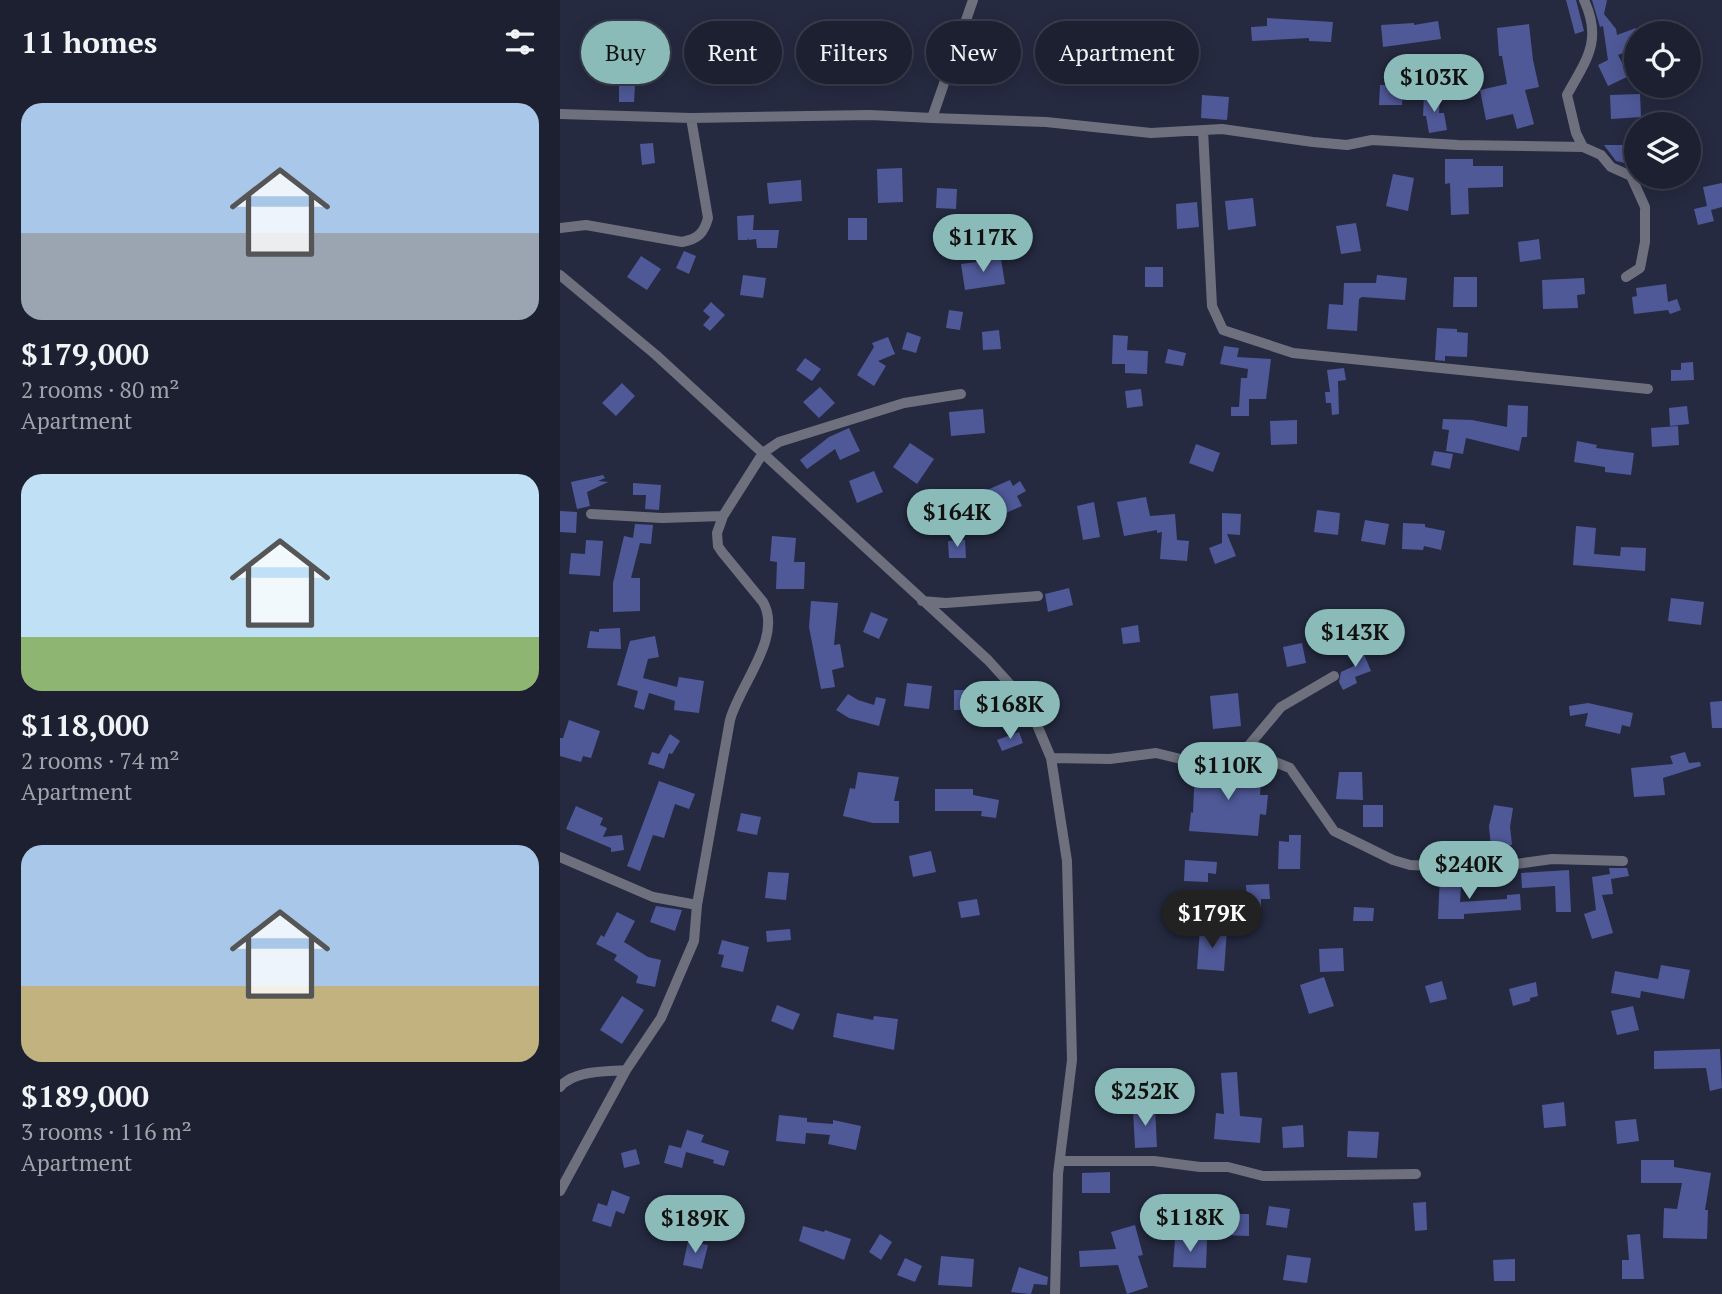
<!DOCTYPE html>
<html lang="en">
<head>
<meta charset="utf-8">
<style>
  :root { --surface:#1c2031; --page:#292d3d; --text:#f1f3f6; --muted:#a0a3ab; --line:#3a3e4d; --accent:#8bbbb9 }
  body { margin:0; font-family:"PT Serif",serif; background:var(--page); color:var(--text); height:100vh; display:flex; flex-direction:column; font-size:26px; white-space:nowrap }
  * { box-sizing:border-box; margin:0 }
  p { font-size:23px; color:var(--muted) }
  .icon { flex:none; width:38px; height:38px; fill:none; stroke:currentColor; stroke-width:2; stroke-linecap:round; stroke-linejoin:round }
  .map { position:relative; flex:1; overflow:hidden }
  .details { display:flex; flex-direction:column; background:var(--surface); width:560px }
  .details>* { flex:none }
  .top-card { position:absolute; left:21px; top:21px; width:665px; height:63px; display:flex; gap:14px }
  .fabs { position:absolute; left:1064px; top:21px; display:grid; gap:14px }
  .fabs a { display:grid; place-items:center; width:77px; height:77px; border-radius:50%; background:var(--surface); box-shadow:0 4px 18px #0003,0 0 0 2px var(--line); font-size:35px }
  .price { position:absolute; translate:-50% -60px; padding:0 16px; border-radius:24px; background:var(--accent); color:#111; font-size:23px; line-height:46px; filter:drop-shadow(0 2px 4px #0008) }
  .price::after { content:''; position:absolute; left:50%; top:42px; width:21px; height:16px; margin-left:-10px; background:inherit; clip-path:polygon(0 0,100% 0,50% 100%) }
  .price.on { background:#222; color:#fff }
  ul { padding:0; list-style:none }
  li { display:grid; align-content:center; gap:14px; height:371px; padding:0 21px }
  li span { display:grid; place-items:center; height:217px; border-radius:21px; color:#555 }
  li>.icon { margin-inline-start:auto }
  span .icon { width:126px; height:126px; fill:#fffc; stroke-width:1 }
  li b { font-size:30px }
  h2 { display:flex; justify-content:space-between; align-items:center; height:84px; padding:0 21px; font-size:30px }
  .chip { padding:0 24px; border-radius:32px; background:var(--surface); box-shadow:0 4px 18px #0003,0 0 0 2px var(--line); font-size:24px; line-height:63px }
  .chip.on { background:var(--accent); color:#111 }
  main { display:flex; flex:1; min-height:0 }
  .map>svg:first-child { display:block }
  .building { fill:#4f5998 }
  .lines { fill:none; stroke-linecap:round; stroke-linejoin:round }
  .minor { stroke:#6e717d; stroke-width:10 }
</style>
</head>
<body>
<main>
<section class="details">
<h2>11 homes<svg class="icon" aria-label="filters" viewBox="0 0 24 24"><path d="M4 7h16M4 17h16"/><circle cx="9" cy="7" r="2"/><circle cx="15" cy="17" r="2"/></svg></h2>
<ul>
<li><span style="background:linear-gradient(#a9c7e8 60%,#9aa5b1 0)"><svg class="icon" aria-label="home" viewBox="0 0 24 24"><path d="M3 11l9-7 9 7M6 9v11h12V9"/></svg></span><div><b>$179,000</b><p>2 rooms · 80 m²</p><p>Apartment</p></div></li>
<li><span style="background:linear-gradient(#bfe0f5 75%,#8fb573 0)"><svg class="icon" aria-label="home" viewBox="0 0 24 24"><path d="M3 11l9-7 9 7M6 9v11h12V9"/></svg></span><div><b>$118,000</b><p>2 rooms · 74 m²</p><p>Apartment</p></div></li>
<li><span style="background:linear-gradient(#a9c7e8 65%,#c2b280 0)"><svg class="icon" aria-label="home" viewBox="0 0 24 24"><path d="M3 11l9-7 9 7M6 9v11h12V9"/></svg></span><div><b>$189,000</b><p>3 rooms · 116 m²</p><p>Apartment</p></div></li>
</ul>
</section>
<div class="map">
<svg width="1162" height="1294" viewBox="0 0 1162 1294">
  <rect width="100%" height="100%" fill="#252a41"/>
  <path class="building" d="M1006,0H1016L1024,31L1015,34Z
    M1032,0H1047L1044,14L1056,29L1057,35L1076,28V48L1058,55L1069,76L1048,86L1038,65L1048,60L1043,26L1040,27Z
    M707,18L773,22L771,42L749,41V38L692,41L691,27L707,26Z
    M878,21L881,39L823,47L821,25L854,23V25Z
    M969,24L973,60L979,87L965,90L974,124L957,129L953,114L926,120L920,90L947,84L942,56H939L937,28Z
    M330,49L339,65L321,76L311,59Z
    M59,84H75L74,102H59Z
    M820,85H843L842,105H819Z
    M864,94L880,95L879,113H884L887,130L869,133L866,116H863Z
    M1080,94L1081,117L1051,119L1050,95Z
    M642,95L669,97L667,120L641,118Z
    M93,143L95,163L82,165L80,144Z
    M1044,145H1069V164L1056,161Z
    M885,159H913V166H943V187L908,188L909,214L891,215L890,183L885,184Z
    M342,168L343,202L318,203L317,169Z
    M833,174L854,178L848,211L826,206Z
    M241,180L242,201L209,204L207,183Z
    M1162,183V207L1151,210L1154,221L1138,225L1134,209L1147,206L1143,187Z
    M377,188L397,189L396,209L376,208Z
    M693,198L696,226L668,230L665,201Z
    M637,202L639,227L617,229L616,204Z
    M194,215L193,230H219L217,248H197L196,239L188,240L189,237L187,240H178L177,216Z
    M288,218H307V240H288Z
    M796,223L801,251L781,254L776,226Z
    M979,239L981,259L960,262L958,242Z
    M124,251L136,256L129,274L116,268Z
    M81,256L101,269L87,290L67,277Z
    M441,259L445,284L405,290L401,264Z
    M585,267H603V287H585Z
    M183,275L206,278L203,298L180,295Z
    M817,275L847,278L845,300L802,297L799,299L797,331L767,329L769,304L783,305L784,283H816Z
    M894,277H917V307H893Z
    M1024,278L1025,294L1017,295L1018,308L983,309L982,280Z
    M1106,284L1108,302L1117,299L1121,310L1110,314L1108,310L1074,314L1072,297L1077,296L1076,288Z
    M151,302L165,315L150,331L143,325L150,317L143,311Z
    M389,310L403,312L400,330L386,328Z
    M877,328L897,329V332L908,333L907,357L885,356V361L875,360Z
    M439,330L441,349L423,350L422,332Z
    M347,332L361,337L356,353L342,349Z
    M553,335L568,336L567,350L588,351L587,374L565,373V364H552Z
    M328,337L335,354L318,361L326,366L314,386L297,375L314,347L312,343Z
    M664,346L679,348L677,357L711,359L706,399H689V416H671V407H679L681,378H687L688,369L660,364Z
    M608,349L626,353L623,366L605,363Z
    M245,358L261,369L252,381L236,370Z
    M1133,362L1134,380L1111,381V370H1121V363Z
    M784,368L786,380L778,381L779,414L772,415L771,403H766L765,392H770L767,370Z
    M62,383L75,396L56,416L42,403Z
    M260,387L275,403L259,418L243,402Z
    M581,389L583,406L567,408L565,391Z
    M948,405L968,406L967,437H962L959,451L906,438L903,454L886,451L889,430L882,429L883,419L912,420L947,427Z
    M1127,406L1129,424L1110,426L1109,408Z
    M423,409L425,433L391,436L389,412Z
    M737,420V444L711,445L710,421Z
    M1118,426L1119,445L1092,447L1091,428Z
    M289,428L300,451L280,460L275,449L247,469L240,460L269,437Z
    M1017,441L1037,445L1036,448L1074,453L1071,475L1045,472V467L1014,462Z
    M350,443L374,459L357,484L333,467Z
    M636,444L660,453L653,472L629,463Z
    M874,451L893,454L890,469L871,465Z
    M314,471L323,492L297,503L289,481Z
    M43,475L45,478L38,481L48,482L27,492L30,506L17,509L11,482Z
    M450,480L453,486L460,481L466,491L457,496L462,506L439,516L427,490Z
    M73,483L101,485L99,510L85,509L86,495H73Z
    M586,497L590,516L615,514L617,540L629,541L627,561L600,559L602,532L597,533V530L564,536L557,502Z
    M534,502L540,537L523,540L517,506Z
    M757,510L780,513L778,535L754,532Z
    M0,511L17,512L16,533L0,532Z
    M662,513L681,514L680,535L667,534L676,556L655,564L649,548L662,543Z
    M805,520L829,524L825,545L801,541Z
    M843,523L865,524V527L885,531L881,550L864,546L863,550L842,549Z
    M75,524L93,525L91,544L80,543L71,578H80V611L53,612V583L64,536L73,538Z
    M1016,526L1036,528L1034,554L1060,556L1061,547L1086,548L1085,571L1013,565Z
    M212,536L236,538L234,562H245L244,589H216L217,562L210,561Z
    M26,540L43,541L40,576L9,574L11,553L25,554Z
    M405,540L406,558H389L388,541Z
    M509,588L513,605L488,612L485,594Z
    M1111,598L1144,602L1141,625L1108,621Z
    M251,601L278,603L274,645L280,644L284,667L272,670L275,687L261,689L249,627Z
    M311,612L328,619L319,639L303,632Z
    M578,625L580,642L563,644L561,628Z
    M60,628L61,649L27,648L30,631L39,632V629Z
    M95,636L99,657L88,659L83,678L117,687L119,677L144,681L139,713L114,710L115,701L89,693L84,710L74,707L78,691L57,685L70,641Z
    M742,643L746,663L727,667L723,647Z
    M801,647L811,671L795,677L797,683L783,690L779,682L781,672L796,665L790,652Z
    M347,683L372,686L369,709L344,706Z
    M394,690H415V710H394Z
    M678,693L681,726L653,729L650,696Z
    M288,694L298,700L314,705L316,697L326,699L319,726L289,718L276,710Z
    M1162,701V728H1152L1150,702Z
    M1028,703L1073,713L1070,727L1062,725L1060,734L1025,726L1028,713L1010,716L1009,706Z
    M9,720L40,731L31,758L23,756L21,762L0,756V738H3Z
    M459,732L463,743L442,751L437,740Z
    M110,734L120,741L112,754L109,753L104,769L88,764L92,752L99,754Z
    M1125,752L1129,763L1140,762L1141,766L1103,778L1105,795L1074,797L1071,768L1113,764L1110,756Z
    M635,767L702,772L700,795H708L706,815L700,814L698,836L629,831L631,812L633,813Z
    M298,772L339,777L334,801H339V823H313L283,816L290,788L295,789Z
    M779,772H802L803,800L776,799Z
    M99,781L135,794L129,809L115,804L104,838L93,835L80,871L67,866Z
    M375,789H413V795L439,800L436,818L421,816L422,811H375Z
    M803,805H823V827H803Z
    M934,805L953,808L950,827L952,845L931,847L929,826Z
    M16,806L43,818L40,825L47,828L43,837L62,835L64,850L51,852V848L6,829Z
    M181,813L201,817L197,835L177,831Z
    M729,835H741L740,869H718L719,841L729,842Z
    M371,851L376,872L353,877L349,856Z
    M625,860L657,862L656,874L648,873V882L624,881Z
    M1049,868H1067L1069,876L1051,879L1053,894L1042,895L1053,933L1032,939L1024,914L1036,910L1032,877L1050,874Z
    M1009,870L1011,912H996L995,886L962,888L961,873Z
    M208,872L229,873L226,900L205,898Z
    M880,874L902,875L900,902L947,899V895L960,894L961,910L904,914V919H878Z
    M709,884L710,899H701V907H687L686,885Z
    M417,899L420,915L401,918L398,902Z
    M96,906L122,910L115,931L90,922Z
    M794,907L814,908L813,921H793Z
    M57,912L75,921L64,942L88,957L101,960L95,987L76,983L78,976L54,960L57,955L36,944L41,935L44,937Z
    M640,928L667,930L664,971L637,969Z
    M230,929L231,940L207,942L206,931Z
    M162,940L189,947L183,972L161,967L164,955L158,954Z
    M783,948L784,971L760,972L759,949Z
    M1101,965L1130,970L1124,999L1081,991L1080,998L1051,993L1055,971L1098,979Z
    M764,977L774,1006L749,1014L740,985Z
    M882,981L887,999L870,1003L865,986Z
    M976,982L978,996L970,998V1001L953,1006L949,989Z
    M62,996L84,1010L62,1044L40,1030Z
    M217,1005L240,1014L233,1030L211,1021Z
    M1073,1006L1079,1030L1057,1035L1051,1011Z
    M277,1013L313,1020L314,1016L338,1019L334,1050L273,1037Z
    M1160,1049L1162,1088L1150,1091L1146,1068L1094,1069V1051Z
    M677,1072L680,1116L702,1118L700,1143L654,1139L656,1113L664,1114L661,1073Z
    M1004,1102L1006,1126L984,1128L982,1105Z
    M595,1108L597,1147L575,1148L573,1109Z
    M219,1115L247,1118V1122L273,1124V1120L301,1126L296,1150L268,1144L270,1135L246,1133L245,1144L216,1141Z
    M1076,1119L1079,1141L1057,1144L1055,1121Z
    M743,1125L744,1147L723,1148L722,1127Z
    M127,1130L144,1135L141,1142L169,1151L164,1166L153,1163L154,1160L126,1152L122,1168L104,1163L109,1145L121,1148Z
    M788,1131L819,1132L817,1158L787,1157Z
    M76,1149L80,1164L64,1168L61,1153Z
    M1081,1160H1114V1167L1151,1173L1145,1210H1148L1147,1239L1103,1238L1104,1208L1117,1209L1122,1183H1081Z
    M550,1172V1193H522V1173Z
    M52,1190L70,1197L64,1214L56,1211L51,1227L32,1221L38,1203L47,1206Z
    M866,1202L867,1230L855,1231L853,1203Z
    M709,1206L730,1209L727,1228L706,1225Z
    M663,1214H689V1236L663,1235Z
    M575,1225L583,1255L578,1256L588,1287L567,1294L558,1265L520,1267L519,1251L556,1249L551,1232Z
    M243,1226L264,1232L265,1230L291,1239L284,1260L239,1241Z
    M320,1234L332,1242L321,1260L309,1252Z
    M1080,1234L1084,1279H1062V1260H1069L1067,1235Z
    M615,1239L647,1240L646,1268L613,1267Z
    M128,1241L148,1245L142,1269L123,1265Z
    M727,1255L751,1258L747,1283L723,1280Z
    M381,1256L414,1259L412,1287L378,1285Z
    M345,1258L362,1266L355,1282L337,1275Z
    M955,1259V1281H934L933,1260Z
    M459,1267L488,1277L487,1285L474,1284L471,1294L451,1292Z"/>
  <g class="lines">
    <path class="minor" d="M1024,0C1043,41 1026,60 1007,95L1016,133L1023,147L1041,155L1051,167L1071,176L1085,207V242L1080,268L1066,277
      M0,114L131,118L310,115L372,118L413,0
      M372,118L486,122L591,133L662,129L753,142L787,145L812,140L898,145L1023,147
      M643,130L652,306L663,330L733,353L1088,389
      M0,228L26,225L122,242C138,239 144,233 148,218L131,118
      M0,275L96,355L428,660L457,692L472,713L491,758L507,861L512,1060L498,1174L495,1294
      M31,514L102,518L163,516
      M362,601L386,603L478,596
      M685,750L721,707L774,676
      M491,758L550,759L596,753L625,760L663,749L685,750L730,768L774,831L833,860L850,865L927,868L992,859L1063,861
      M0,857L93,897L137,905
      M0,1087C14,1070 45,1072 66,1070
      M500,1161H594L640,1167H668L703,1176L856,1174
      M0,1191L66,1070L101,1018L134,941L137,905L170,720C180,684 223,637 203,602L162,552L158,546L157,533L163,516L203,453L219,442L344,403L401,394"/>
  </g>
</svg>
<div class="fabs">
<a><svg class="icon" aria-label="locate" viewBox="0 0 24 24"><circle cx="12" cy="12" r="6"/><path d="M12 2v4M12 18v4M2 12h4M18 12h4"/></svg></a>
<a><svg class="icon" aria-label="layers" viewBox="0 0 24 24"><path d="M12 4l9 5-9 5-9-5zM3 14l9 5 9-5"/></svg></a>
</div>
<b class="price" style="left:874px;top:114px">$103K</b>
<b class="price" style="left:423px;top:274px">$117K</b>
<b class="price" style="left:397px;top:549px">$164K</b>
<b class="price" style="left:795px;top:669px">$143K</b>
<b class="price" style="left:450px;top:741px">$168K</b>
<b class="price" style="left:668px;top:802px">$110K</b>
<b class="price" style="left:909px;top:901px">$240K</b>
<b class="price on" style="left:652px;top:950px">$179K</b>
<b class="price" style="left:585px;top:1128px">$252K</b>
<b class="price" style="left:630px;top:1254px">$118K</b>
<b class="price" style="left:135px;top:1255px">$189K</b>
<div class="top-card">
<a class="chip on">Buy</a>
<a class="chip">Rent</a>
<a class="chip">Filters</a>
<a class="chip">New</a>
<a class="chip">Apartment</a>
</div>
</div>
</main>
</body>
</html>
